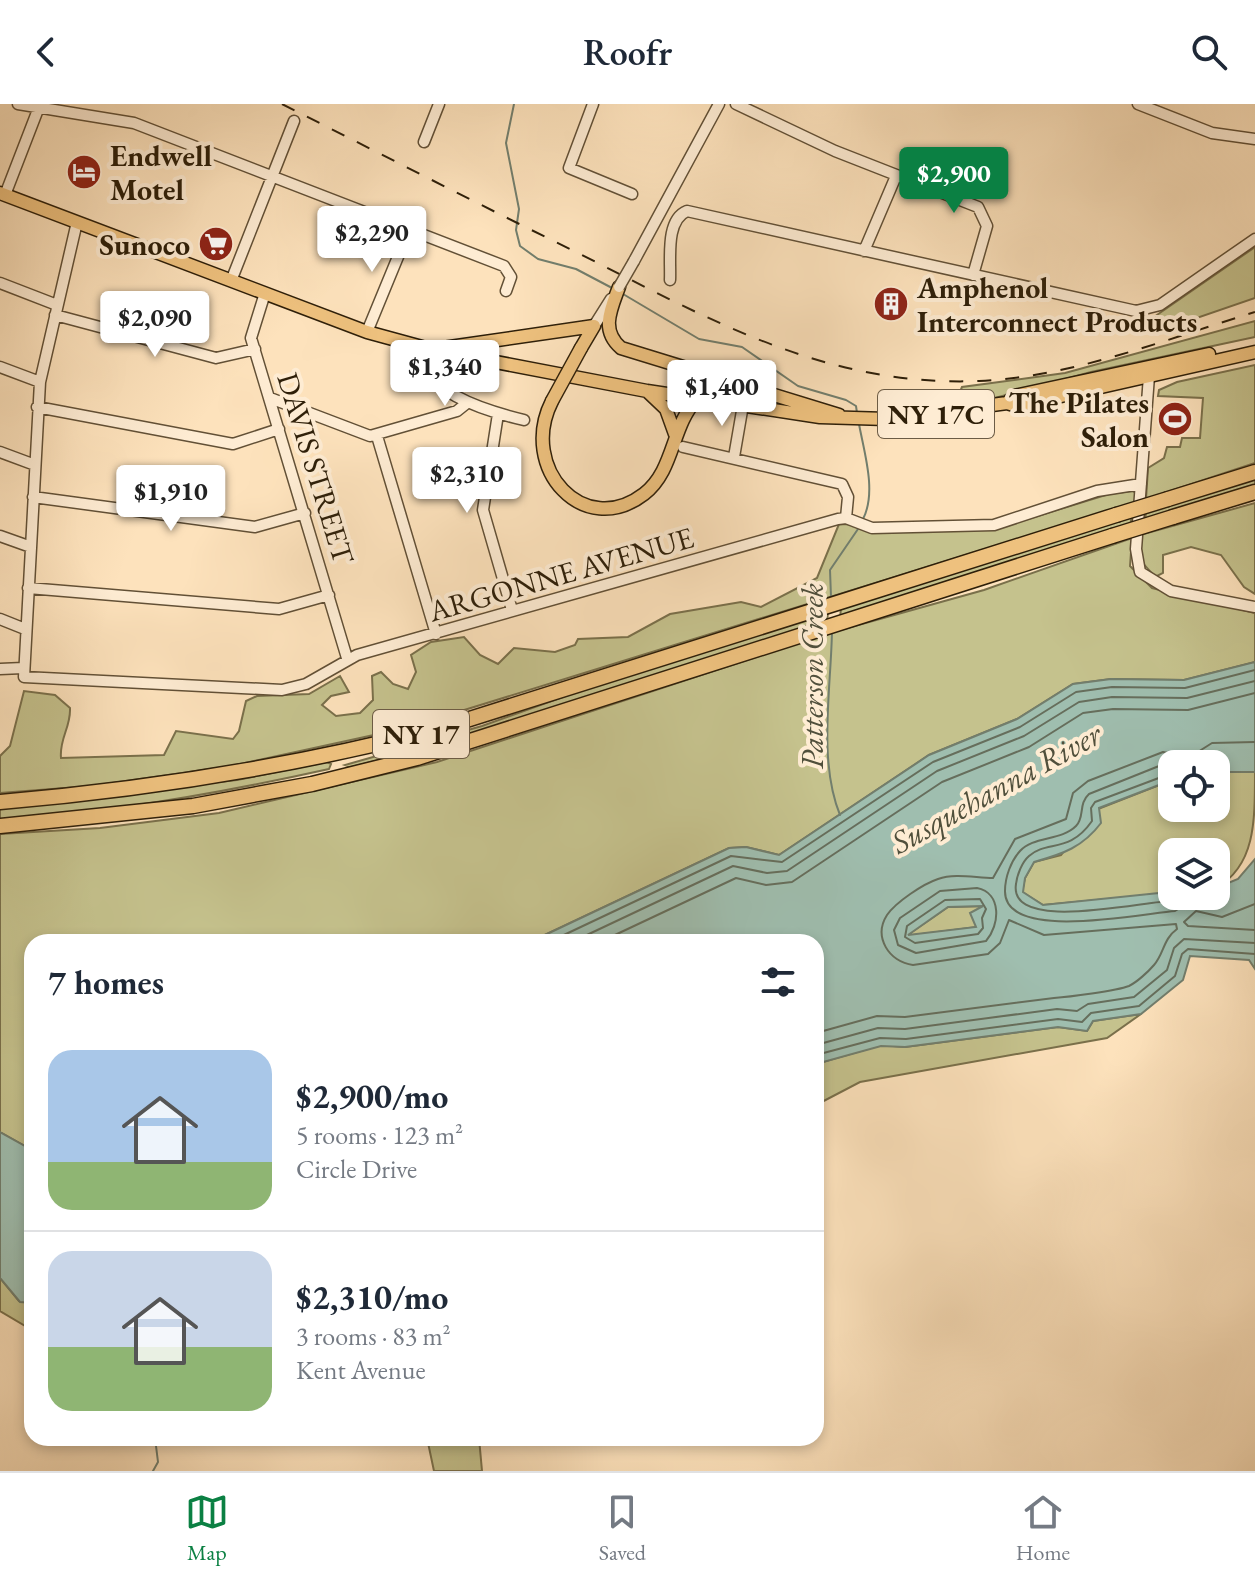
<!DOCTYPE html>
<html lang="en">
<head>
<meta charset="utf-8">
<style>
  :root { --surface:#fff; --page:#f2f2f3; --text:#1f2937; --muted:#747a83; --line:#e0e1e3; --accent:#0b8043 }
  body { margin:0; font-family:"EB Garamond",serif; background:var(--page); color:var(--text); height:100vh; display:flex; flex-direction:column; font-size:30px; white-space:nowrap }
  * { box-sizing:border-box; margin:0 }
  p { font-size:26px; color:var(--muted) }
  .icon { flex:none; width:44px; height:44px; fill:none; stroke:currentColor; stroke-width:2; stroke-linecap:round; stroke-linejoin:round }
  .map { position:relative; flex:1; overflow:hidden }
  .drawer { position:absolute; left:24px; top:830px; width:800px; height:512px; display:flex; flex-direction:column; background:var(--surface); border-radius:24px; box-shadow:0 4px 12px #0003 }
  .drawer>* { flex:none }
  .buttons { position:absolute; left:1158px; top:646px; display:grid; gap:16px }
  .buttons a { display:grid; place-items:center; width:72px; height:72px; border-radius:16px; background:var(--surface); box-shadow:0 4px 12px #0003; font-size:40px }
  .price { position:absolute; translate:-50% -68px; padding:0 18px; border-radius:8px; background:#fff; color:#222; font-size:26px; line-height:52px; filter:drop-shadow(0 2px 4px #0008) }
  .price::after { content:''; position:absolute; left:50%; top:48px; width:24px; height:18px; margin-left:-12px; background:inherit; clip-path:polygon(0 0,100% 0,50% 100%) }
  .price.on { background:var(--accent); color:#fff }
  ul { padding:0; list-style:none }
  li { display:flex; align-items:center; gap:24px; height:200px; padding:0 24px }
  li+li { border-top:2px solid var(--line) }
  li span { display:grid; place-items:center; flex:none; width:224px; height:160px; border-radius:24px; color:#555 }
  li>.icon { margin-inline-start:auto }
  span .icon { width:96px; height:96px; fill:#fffc; stroke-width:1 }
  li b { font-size:34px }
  h2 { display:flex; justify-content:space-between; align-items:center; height:96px; padding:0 24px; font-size:34px }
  header { display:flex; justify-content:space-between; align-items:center; height:104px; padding:0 24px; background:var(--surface); font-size:36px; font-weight:600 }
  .tabs { display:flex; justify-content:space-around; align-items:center; height:112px; border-top:2px solid var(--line); background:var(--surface); font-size:22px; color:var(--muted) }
  .tabs a { display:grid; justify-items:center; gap:4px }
  .tabs .on { color:var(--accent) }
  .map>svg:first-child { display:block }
  .green { fill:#c5c28d; stroke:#7a704b; stroke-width:2 }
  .water { fill:#9fbeaf; stroke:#727e6d; stroke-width:2; fill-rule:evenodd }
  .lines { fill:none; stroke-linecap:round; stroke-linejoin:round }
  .shore { stroke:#666e5c; stroke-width:2 }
  .stream { stroke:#727e6d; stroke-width:2 }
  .minor-casing { stroke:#625036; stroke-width:13 }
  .major-casing { stroke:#2e1f09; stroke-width:15 }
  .highway-casing { stroke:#2e1f09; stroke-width:17 }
  .minor { stroke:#feecd3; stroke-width:10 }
  .major { stroke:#eec17e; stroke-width:12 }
  .highway { stroke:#eec17e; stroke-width:14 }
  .rail { stroke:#2e1f09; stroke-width:2; stroke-dasharray:14 14; stroke-linecap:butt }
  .minor-bridge-casing { stroke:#625036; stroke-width:13; stroke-linecap:butt }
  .major-bridge-casing { stroke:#2e1f09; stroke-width:15; stroke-linecap:butt }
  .highway-bridge-casing { stroke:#2e1f09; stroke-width:17; stroke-linecap:butt }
  .minor-bridge { stroke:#feecd3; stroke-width:10 }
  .major-bridge { stroke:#eec17e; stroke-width:12 }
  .highway-bridge { stroke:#eec17e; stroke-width:14 }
  .labels { text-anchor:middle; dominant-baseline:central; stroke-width:8; stroke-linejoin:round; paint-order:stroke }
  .shield { fill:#feecd3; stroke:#6c5c46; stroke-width:2 }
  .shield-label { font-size:28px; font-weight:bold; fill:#2e1f09 }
  .poi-label { font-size:30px; font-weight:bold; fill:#2e1f09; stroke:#feecd3; text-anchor:start }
  .street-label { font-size:30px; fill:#2e1f09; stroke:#feecd3 }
  .water-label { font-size:32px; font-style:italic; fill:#504f3b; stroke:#feecd3 }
</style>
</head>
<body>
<header><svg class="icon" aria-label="back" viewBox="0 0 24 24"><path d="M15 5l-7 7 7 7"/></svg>Roofr<svg class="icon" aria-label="search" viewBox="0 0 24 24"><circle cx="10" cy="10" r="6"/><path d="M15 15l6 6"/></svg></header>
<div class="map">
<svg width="1255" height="1367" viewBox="0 0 1255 1367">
  <rect width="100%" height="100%" fill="#fde2bc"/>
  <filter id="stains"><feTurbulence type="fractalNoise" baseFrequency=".0025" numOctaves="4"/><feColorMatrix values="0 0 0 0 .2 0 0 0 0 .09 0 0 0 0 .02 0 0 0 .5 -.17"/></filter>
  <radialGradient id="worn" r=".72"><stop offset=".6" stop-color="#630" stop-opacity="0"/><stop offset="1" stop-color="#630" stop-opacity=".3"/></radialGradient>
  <path class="green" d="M1255,143V194L1159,227L1141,222Z
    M1255,217V233L1091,268L980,298L965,296L959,290L962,283L1065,269Z
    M1255,261V359L1146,395L1148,364L1164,354L1167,343H1180L1182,334H1200L1203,294L1158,292L1159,286L1177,278Z
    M1255,373V382L1145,419L1146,406Z
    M1132,387L1137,389L1134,399L406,624L231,662L91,682L0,689V652L10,642L24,587L55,591L70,604C71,623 59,635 61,654L164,651L176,627L233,635L239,627L246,597L257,592L309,590L340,572L349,588L331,592L322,601L336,612L360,609L373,596L372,572L381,568L393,580L408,585L416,568L411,551L431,538L464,533L480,551L498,560L514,544L555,548L575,541L578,535L628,533L670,510L741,498L761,503L817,474L839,420L1002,423L1109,390Z
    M1255,399V490L1244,483L1221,451L1191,443L1163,451V469L1155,473L1139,455L1140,431Z
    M1132,410L1130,424L840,514L841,504Z
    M1132,434L1130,462L1152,484L1255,509V558L1184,576L1111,575L1073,580L1017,615L929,651L779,751L746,743L729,744L530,838H32V1046L0,1028V730L100,724L219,709L437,658L826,530L984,486Z
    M828,508L827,518L450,638L351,663L345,661L482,622L574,589Z
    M327,658L331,660L329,665C221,689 111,709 0,716V702L237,676Z
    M1216,668H1255C1255,719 1255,762 1216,784V748H1172V789L1043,801L1022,788L1025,774L1034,758L1061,751L1098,705L1172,676V704H1216Z
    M986,802L977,823L906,832L948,803Z
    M1141,910L1107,934L860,978L816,1001V960L881,941L905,943L1058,923L1087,927L1093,917Z
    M0,1174L19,1197L32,1199V1226L0,1207Z
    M427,1334H479L482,1367H434Z"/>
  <path class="water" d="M1255,558V668H1216V660H1172V676L1099,704L1101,719C1083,743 1063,750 1034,758L1025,774L1023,788L1043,801L1159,789L1216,792V784L1238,775L1255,755V865L1249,856L1190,852L1183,876L1141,910L1093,917L1087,927L1058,923L905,943L881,942L816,960V838H530L729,744L746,743L779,751L929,651L1017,615L1073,580L1111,575L1184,576ZM983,802L970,809L976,823L908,831L948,803Z
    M0,1028L32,1046V1199L20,1198L0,1174Z"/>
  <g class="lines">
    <path class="shore" d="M1177,660H1164L1089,690C1078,700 1085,713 1076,722C1061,737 1033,732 1020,747C1011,757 1005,773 1005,787C1004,839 1144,809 1175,807L1183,802L1189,792
      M1172,669L1095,698L1091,704L1092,717C1069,750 1047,736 1029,752C1022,758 1017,771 1016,780C1008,830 1144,797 1171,797L1179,792
      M977,784C1002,789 1000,821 986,837L916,849L898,841L894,826L900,814L940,787Z
      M980,795L986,805L982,814L983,824L978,830L915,839L905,833L907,822L945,796Z
      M1255,800L1222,813L1196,807L1184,818L1188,822L1255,826
      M549,838L731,752L782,758L933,658L1020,623L1076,588L1112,583L1185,584L1255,566
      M572,838L733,762L767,769L787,767L937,667L1024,632L1079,598L1112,593L1187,594L1255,577
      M600,838L736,774L766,781L792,778L942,678L1029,643L1083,609L1113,605L1188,606L1255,589
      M816,929L877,912L905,913L1054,894C1068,893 1116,887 1129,882C1137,878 1148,868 1154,861C1164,850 1163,835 1177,825L1176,820L1044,831L1009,816L1000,839L988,850L913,861C889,858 873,833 887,811C896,798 923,780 938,775C955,769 976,774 993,774L1015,735L1066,715L1073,689L1088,677L1163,648L1190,653L1212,639L1255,638
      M816,941L878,924L905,925L1057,905L1077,907L1088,900L1134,893L1167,866L1174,844L1184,835L1255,839
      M816,951L880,934L906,935L1058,915L1082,918L1091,909L1139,902L1175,872L1182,850L1188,845L1255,850"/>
    <path class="stream" d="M514,0L506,39L519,105L516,126L520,142L538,155L576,165L614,185
      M623,190L699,235L742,243L798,282L846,296L856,302L857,309
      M859,320C864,348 877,388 863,415
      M831,493L830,466L858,425
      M832,527C831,585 818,657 840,711
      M153,1367L158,1358L155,1334"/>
    <g class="minor-casing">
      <path id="minor" d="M18,0L134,19L504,162L511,173L506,187
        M593,0L569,64L632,90
        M736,0L835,47L978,103L987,122L973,171
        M1138,0L1212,29L1255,35
        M424,38L439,0
        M5,91L39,3
        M77,118L40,278L24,573L282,586L306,580L357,551L838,415L846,414L872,424L994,421L1097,387L1141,380
        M864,147L896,72
        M634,157L719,0
        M670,176C671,156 665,116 687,107L1136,207L1160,201L1255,135
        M231,177L294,17
        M0,179L57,201
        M265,189L251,234L347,554
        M55,211L216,254L255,245
        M594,222L611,195
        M367,228L409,126
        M410,240C423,288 482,306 524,316
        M0,263L40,278
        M1149,272L1136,445L1140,468L1171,487L1255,503
        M270,294L370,332L457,307L467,299
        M37,303L233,340L279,325
        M498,310L483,406L512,506
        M377,332L436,530
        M683,343L842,380L848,393L846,414
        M0,348L35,361
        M734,353L743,301
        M33,393L255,423L305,409
        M0,432L31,443
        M28,484L279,505L329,491
        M0,515L25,525
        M0,565L23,564"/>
    </g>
    <g class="major-casing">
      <path id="major" d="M0,89L367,228L433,246L647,287L820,313L887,315L1007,299L1017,302L1255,248
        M619,183C611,205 600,226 621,244L839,311
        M443,244L594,222
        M581,244L594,222
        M647,287L666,305L675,330
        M552,297C518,364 584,436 644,390C675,366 671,322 697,295
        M1007,299L1014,292L1209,250"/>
    </g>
    <g class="highway-casing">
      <path id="highway" d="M1168,395L1255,368
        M1173,413L1255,388
        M0,698C151,685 291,663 438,625L1116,411
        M0,722L193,702L312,680L417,654L1112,432"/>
    </g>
    <use href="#minor" class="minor"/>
    <use href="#major" class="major"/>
    <use href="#highway" class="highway"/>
    <path class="rail" d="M282,0C381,50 480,101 580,150C711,216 827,283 979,277C1073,273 1166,235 1255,208"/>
    <g class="minor-bridge-casing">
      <path id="minor-bridge" d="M619,183L634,157"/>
    </g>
    <g class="major-bridge-casing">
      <path id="major-bridge" d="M552,297L581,244"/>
    </g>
    <g class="highway-bridge-casing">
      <path id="highway-bridge" d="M1116,411L1168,395
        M1112,432L1173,413"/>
    </g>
    <use href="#minor-bridge" class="minor-bridge"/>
    <use href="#major-bridge" class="major-bridge"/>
    <use href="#highway-bridge" class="highway-bridge"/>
  </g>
  <defs>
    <g id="hotel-disc" transform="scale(1.8)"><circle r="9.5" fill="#8f2418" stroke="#feecd3"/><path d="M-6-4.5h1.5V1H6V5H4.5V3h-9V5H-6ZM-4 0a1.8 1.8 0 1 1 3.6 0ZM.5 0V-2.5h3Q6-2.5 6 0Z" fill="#fff"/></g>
    <g id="supermarket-disc" transform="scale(1.8)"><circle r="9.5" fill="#8f2418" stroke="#feecd3"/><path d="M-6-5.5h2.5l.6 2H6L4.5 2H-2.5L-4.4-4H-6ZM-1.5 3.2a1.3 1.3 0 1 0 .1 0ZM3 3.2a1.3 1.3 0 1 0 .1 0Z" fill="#fff"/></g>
    <g id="building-disc" transform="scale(1.8)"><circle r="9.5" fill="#8f2418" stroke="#feecd3"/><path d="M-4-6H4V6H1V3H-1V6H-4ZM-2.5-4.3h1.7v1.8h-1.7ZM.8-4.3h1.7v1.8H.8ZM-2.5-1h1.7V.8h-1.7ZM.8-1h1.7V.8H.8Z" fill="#fff"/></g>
    <g id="stadium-disc" transform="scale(1.8)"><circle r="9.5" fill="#8f2418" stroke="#feecd3"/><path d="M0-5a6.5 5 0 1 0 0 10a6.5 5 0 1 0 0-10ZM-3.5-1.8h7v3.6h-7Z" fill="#fff"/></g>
  </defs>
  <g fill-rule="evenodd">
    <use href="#hotel-disc" x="84" y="68"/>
    <use href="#supermarket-disc" x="216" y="140"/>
    <use href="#building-disc" x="891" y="200"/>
    <use href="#stadium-disc" x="1175" y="315"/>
  </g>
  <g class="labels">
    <g class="shield">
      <rect x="878" y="286" width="116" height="48" rx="6"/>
      <rect x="373" y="606" width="96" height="48" rx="6"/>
    </g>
    <g class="shield-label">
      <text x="936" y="310">NY 17C</text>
      <text x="421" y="630">NY 17</text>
    </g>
    <g class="poi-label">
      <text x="110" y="51">Endwell<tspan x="110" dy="34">Motel</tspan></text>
      <text x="190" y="140" text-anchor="end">Sunoco</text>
      <text x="917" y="183">Amphenol<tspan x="917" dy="34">Interconnect Products</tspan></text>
      <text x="1149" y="298" text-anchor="end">The Pilates<tspan x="1149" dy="34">Salon</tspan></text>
    </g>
    <g class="street-label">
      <text transform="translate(316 364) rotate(73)">DAVIS STREET</text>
      <text transform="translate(561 470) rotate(-16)">ARGONNE AVENUE</text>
    </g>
    <g class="water-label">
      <text transform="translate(812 572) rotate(-90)">Patterson Creek</text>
      <text transform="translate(996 684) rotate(-29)">Susquehanna River</text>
    </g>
  </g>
  <rect width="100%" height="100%" filter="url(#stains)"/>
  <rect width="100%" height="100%" fill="url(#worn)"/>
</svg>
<div class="buttons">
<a><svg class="icon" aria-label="locate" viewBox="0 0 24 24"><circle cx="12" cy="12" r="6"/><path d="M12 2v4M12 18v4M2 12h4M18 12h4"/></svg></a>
<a><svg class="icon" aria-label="layers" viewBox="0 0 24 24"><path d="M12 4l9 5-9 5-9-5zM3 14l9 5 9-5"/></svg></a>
</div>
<b class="price on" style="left:954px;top:111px">$2,900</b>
<b class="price" style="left:372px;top:170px">$2,290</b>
<b class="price" style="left:155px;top:255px">$2,090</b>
<b class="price" style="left:445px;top:304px">$1,340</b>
<b class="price" style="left:722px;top:324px">$1,400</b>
<b class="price" style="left:467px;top:411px">$2,310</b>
<b class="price" style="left:171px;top:429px">$1,910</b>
<section class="drawer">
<h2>7 homes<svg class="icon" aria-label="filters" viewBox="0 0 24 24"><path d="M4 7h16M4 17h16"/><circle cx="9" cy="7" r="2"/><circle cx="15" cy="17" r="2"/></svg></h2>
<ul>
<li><span style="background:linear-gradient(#a9c7e8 70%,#8fb573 0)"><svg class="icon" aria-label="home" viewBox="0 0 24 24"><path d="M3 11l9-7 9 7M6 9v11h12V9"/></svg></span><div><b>$2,900/mo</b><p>5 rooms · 123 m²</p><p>Circle Drive</p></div></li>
<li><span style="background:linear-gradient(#c9d6e8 60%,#8fb573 0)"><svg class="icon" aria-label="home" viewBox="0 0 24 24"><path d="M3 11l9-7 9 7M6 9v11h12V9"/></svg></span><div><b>$2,310/mo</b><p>3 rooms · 83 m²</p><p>Kent Avenue</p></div></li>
</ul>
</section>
</div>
<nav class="tabs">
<a class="on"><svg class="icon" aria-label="map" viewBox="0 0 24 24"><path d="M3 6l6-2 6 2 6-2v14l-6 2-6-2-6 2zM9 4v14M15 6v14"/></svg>Map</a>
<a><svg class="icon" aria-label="saved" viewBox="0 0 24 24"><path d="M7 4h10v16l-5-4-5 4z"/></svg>Saved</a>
<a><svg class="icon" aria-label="home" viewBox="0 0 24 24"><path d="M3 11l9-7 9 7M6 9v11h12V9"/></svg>Home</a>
</nav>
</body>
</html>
